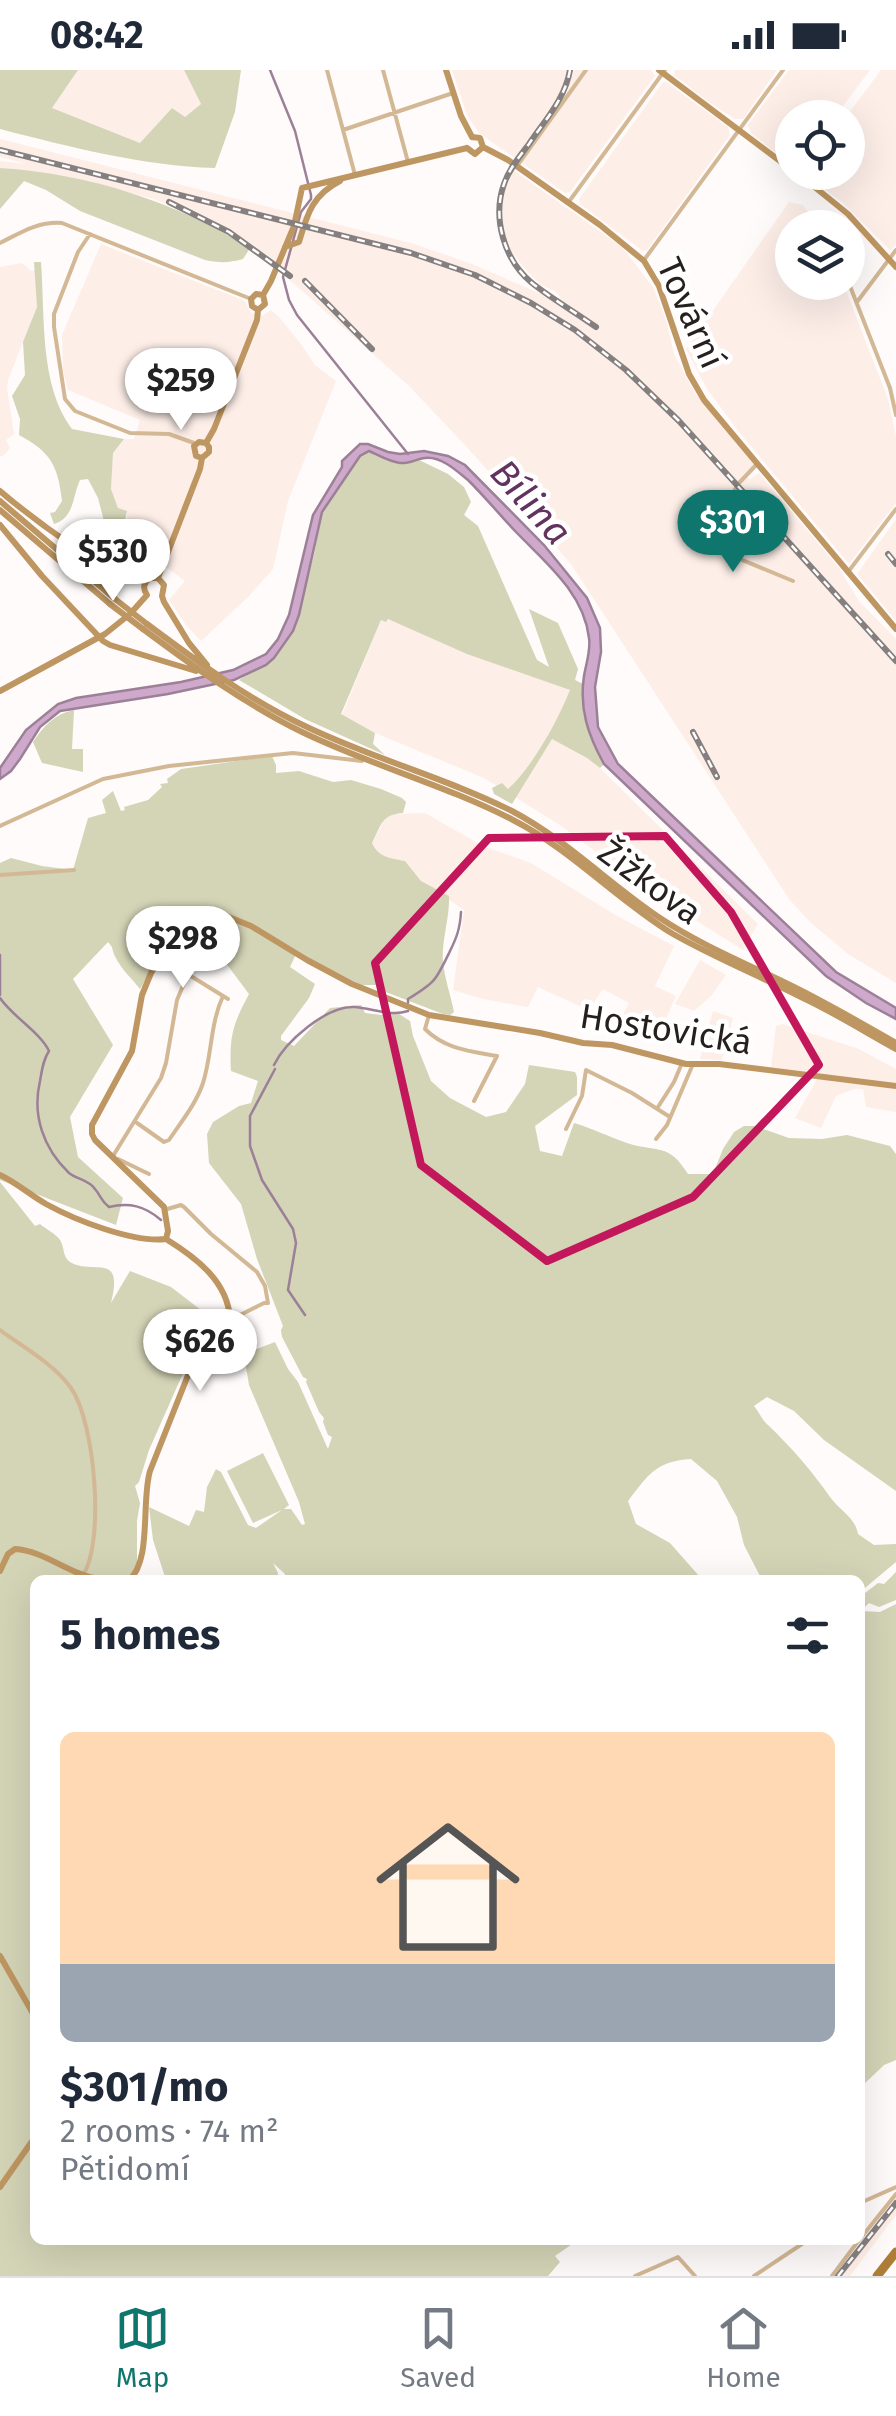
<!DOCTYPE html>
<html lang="en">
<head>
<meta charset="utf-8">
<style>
  :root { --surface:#fff; --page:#f2f2f3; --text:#1f2937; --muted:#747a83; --line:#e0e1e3; --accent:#0f766e }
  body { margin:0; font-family:"Fira Sans",sans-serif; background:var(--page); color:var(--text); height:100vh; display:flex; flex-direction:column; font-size:38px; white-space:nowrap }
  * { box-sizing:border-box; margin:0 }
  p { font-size:32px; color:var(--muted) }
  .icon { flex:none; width:55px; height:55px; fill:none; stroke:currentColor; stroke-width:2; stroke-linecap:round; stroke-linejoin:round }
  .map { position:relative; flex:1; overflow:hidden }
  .details { position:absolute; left:30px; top:1505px; width:835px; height:670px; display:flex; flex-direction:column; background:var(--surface); border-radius:15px; box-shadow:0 10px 40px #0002 }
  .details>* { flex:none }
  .buttons { position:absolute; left:775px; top:30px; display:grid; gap:20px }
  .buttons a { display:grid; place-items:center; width:90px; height:90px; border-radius:50%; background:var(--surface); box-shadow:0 10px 40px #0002; font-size:50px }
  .price { position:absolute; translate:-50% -85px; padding:0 22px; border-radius:35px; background:#fff; color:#222; font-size:32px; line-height:65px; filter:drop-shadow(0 2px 5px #0008) }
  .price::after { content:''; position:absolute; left:50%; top:60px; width:30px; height:22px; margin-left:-15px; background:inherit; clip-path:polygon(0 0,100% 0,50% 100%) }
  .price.on { background:var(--accent); color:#fff }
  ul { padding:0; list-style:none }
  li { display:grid; align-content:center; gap:20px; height:530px; padding:0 30px }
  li+li { border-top:2px solid var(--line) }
  li span { display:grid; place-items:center; height:310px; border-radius:15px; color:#555 }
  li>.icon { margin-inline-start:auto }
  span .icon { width:180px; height:180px; fill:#fffc; stroke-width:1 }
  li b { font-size:42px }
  h2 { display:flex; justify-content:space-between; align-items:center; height:120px; padding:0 30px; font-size:42px }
  .status { display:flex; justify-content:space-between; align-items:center; height:70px; padding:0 50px; background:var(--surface); direction:ltr }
  .status svg { height:28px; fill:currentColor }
  .menu { display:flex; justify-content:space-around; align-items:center; height:140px; border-top:2px solid var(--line); background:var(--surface); font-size:28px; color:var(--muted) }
  .menu a { display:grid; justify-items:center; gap:5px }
  .menu .on { color:var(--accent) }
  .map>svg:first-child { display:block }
  .built { fill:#fdeee8 }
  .green { fill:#d4d4b7 }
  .water { fill:#cfa9cb; stroke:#9c8097; stroke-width:2.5 }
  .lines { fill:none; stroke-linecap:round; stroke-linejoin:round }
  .stream { stroke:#9c8097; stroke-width:2.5 }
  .street { stroke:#d3b895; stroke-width:4 }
  .secondary { stroke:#be9661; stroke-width:6 }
  .primary { stroke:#ae7d37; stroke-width:9 }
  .rail-casing { stroke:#85807f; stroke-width:6 }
  .rail { stroke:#fff; stroke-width:2.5; stroke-dasharray:8; stroke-linecap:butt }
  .secondary-bridge { stroke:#be9661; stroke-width:6 }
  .marked { fill:none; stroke:#c2185b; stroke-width:8; stroke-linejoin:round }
  .labels { text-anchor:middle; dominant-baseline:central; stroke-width:9; stroke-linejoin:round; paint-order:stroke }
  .street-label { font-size:35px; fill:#251f1d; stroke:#fff }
  .water-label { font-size:38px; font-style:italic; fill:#633360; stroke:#fff }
</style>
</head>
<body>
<div class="status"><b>08:42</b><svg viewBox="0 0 49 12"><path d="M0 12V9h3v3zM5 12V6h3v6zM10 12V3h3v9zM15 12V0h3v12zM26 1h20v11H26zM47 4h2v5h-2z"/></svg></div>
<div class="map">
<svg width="896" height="2206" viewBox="0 0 896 2206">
  <rect width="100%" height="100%" fill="#fefbfa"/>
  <path class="built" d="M78,0H184L201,34L185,47L172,38L140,73L52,38Z
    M452,0H651L655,6L570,122L565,123L479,63L467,45Z
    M675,0H777L743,49H735L707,31L674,5Z
    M789,0H870L835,47L792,48V96L751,63L748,55Z
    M881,0H896V174L891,181L842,132L806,105V103L848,102L846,47Z
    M663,12H666L728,57L730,65L647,180L643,181L580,134L579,129Z
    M0,69L411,173L472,194L548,227L561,228L555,221L541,215L526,200L507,176L502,154L501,140L506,115L513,100L622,177L653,217L666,250L674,284L695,323L754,394L745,405L750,409L759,403L839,498L859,531L896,569V913L848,884L810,852L789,829L571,494L464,374L408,315L292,212L250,178L198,148L154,129L68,107L0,98V91L27,94L0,87Z
    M789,132L803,135L818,157L792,158V212L843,213L888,329L896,366V433L849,494L739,362L707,319L686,279Z
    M101,174L245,231L251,243L262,246L271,240L279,247L301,274L315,295L336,311L288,431L273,499L248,527L201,571L186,555L169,530L185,511L169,499L149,490L142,498L128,492L127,442L118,438L111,419L113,383L124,369H134L140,350L68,320L63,300L62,265Z
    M22,193L31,201L35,200L37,237L8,310L7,318L14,364L6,370L10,378L3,386H0V197Z
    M896,449V551L857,504Z
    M387,549L570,620L562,641L547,666L587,688L600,698L758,854L743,880L643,817L560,755L484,708L375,663L342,645L381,550Z
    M425,743L483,776L531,793L617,846L674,876L655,916L676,926L656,971L617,958L629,933L603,919L592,935L584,938L538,917L528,937L483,929L453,920L464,840L421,811L405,791L387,788L377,782L372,773L385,748L391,744Z
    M700,890L726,905L711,926L694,941L675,934Z
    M713,941L733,948L722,990L700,989Z
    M782,954L859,979L896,999V1042L866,1037L863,1019H854L836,1026L821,1058L795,1048L820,1004L771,997L776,956Z
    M896,2127V2145L850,2206H834Z"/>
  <path class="green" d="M0,0H78L52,38L140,73L172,38L185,47L201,34L184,0H241L235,42L215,98C143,96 70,77 0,59Z
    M0,98C90,104 173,131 250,178L243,189C229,193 219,193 205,190L80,141L46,120L24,111L0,139Z
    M34,192H41C45,244 39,316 72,359L124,369L113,383L111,419L118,438L127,441L125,450L112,458L111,478L98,428L88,409L80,410C72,427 75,447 54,454L50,443L55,442L62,431C58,396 51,382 19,365L20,349L12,326L25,305L23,272L37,237Z
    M368,381L397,393L417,389L448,404L464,417L471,432L464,445L478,456L537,590L549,597L529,539L558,553L578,599L575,610L583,614C579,644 590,669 604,694L600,698L587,688L552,669L512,734L494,724L492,718L502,713L508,719C532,698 558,650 570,620L467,584L388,549L386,552L381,550L341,644L375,663L373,674L385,685L305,649L239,610L274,588L293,561L314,485L322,442L360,386Z
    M74,640L72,679H83V702L42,693L33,672C44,655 55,644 74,640Z
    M272,686L276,695V703L299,701L333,712L351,710L381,719L402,728L406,732L403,743C381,744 381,756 372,773C379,788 390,788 405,791L421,811L449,826C450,848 441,871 443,893C445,910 451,926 454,942L450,945L443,944L383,921L382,915H361L297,882L290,897L315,914L309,928L281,966V970L294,976L330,938L361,935L365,943L382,945L396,942L410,951L413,966L431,1011L450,1028L486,1047L506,1042L525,1014L529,995L575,1002L577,1007V1025L535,1056L540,1081L562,1086L574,1053C592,1058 609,1067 627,1073C658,1083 668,1072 688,1104H713L723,1079L734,1062L744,1056H755L789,1068L822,1069L847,1065L890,1076L896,1084V1421L824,1370L794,1341L767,1327L754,1336C759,1342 762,1350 768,1355C791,1377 812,1401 830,1427C840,1441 855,1447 858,1464L874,1475L896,1474V1492L860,1522V1510H762L744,1475L737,1447L717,1411L691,1389C656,1391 648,1405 628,1431L636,1454L670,1473L700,1507L705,1510H284L285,1504L273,1493L278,1503V1510H166L153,1470L149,1437L189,1456L196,1440L204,1442L207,1417L216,1399L221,1402L248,1455L256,1458L282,1440L253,1453L227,1401L263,1383L289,1435L284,1439H291L302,1455L305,1454L299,1432L249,1315L245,1291L251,1281L275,1272L288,1299L298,1312L328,1379L332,1367L328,1365L323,1352L324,1348L319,1342L306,1312L307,1309L303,1307L282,1267L281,1260L283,1256L257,1189L241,1134L209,1093L207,1064L213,1052L239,1036L251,1033L258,1011L231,1001C229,966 233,954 249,924L210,872L189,857L162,871L164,877L140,919C131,907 115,894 112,877L108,872L73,909L113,975L70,1047L78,1087L123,1128L116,1155L0,1110V793L11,788L42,796L73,800L88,748L106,743L102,730L113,721L121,741L125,740L124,737L148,730L162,717L160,714L168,713L167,709L181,699Z
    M0,1112L35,1156L40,1154C46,1159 56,1164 60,1170C65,1178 62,1186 70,1192C93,1206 124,1180 111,1233L130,1201L171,1217L201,1240L195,1258L169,1269L166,1292L184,1301L149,1380L139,1412L135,1416L140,1433L137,1451V1495L130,1510H35V2170H578L555,2186L560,2192L548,2206H0Z
    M896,1502V1530L879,1537L869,1533L861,1541L880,1542L896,1534V1990L884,1995L860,2018V1527L878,1513L884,1514Z"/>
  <path class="water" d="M360,374H368L388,382L400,384L424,381L448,386L465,395L544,475L587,528L600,558L601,582L595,617L598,657L618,694L836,902L896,938V949L866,933L826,906L604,694C588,665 579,639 584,606C586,594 591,580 589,568C584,523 545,492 516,462C500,445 485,427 469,411C457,401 441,386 425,388C416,389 409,394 400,393C390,392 378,385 369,381L360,386L322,442L299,545L293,561L274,588L266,595L234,610L168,624L60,641L40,657L20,689L11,701L0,709V698L26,660L58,634L76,628L181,612L233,600L266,584L278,569L289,545L313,445L342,397V391Z"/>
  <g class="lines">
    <path class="stream" d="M270,0L295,61L311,125V129L301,142L283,207L289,230L297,245L408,384
      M0,885V925
      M0,928C13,947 40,962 49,981C43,990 42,1000 40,1011C32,1045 43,1078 69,1103C76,1109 89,1110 95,1119C101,1126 101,1131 109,1137C129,1132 145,1136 161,1150
      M408,933V929C436,912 436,910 450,881C457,867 460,858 461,842
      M274,995C285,972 326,936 354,937C372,938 390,947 408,941
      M275,999L250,1046V1076L262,1110L293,1159L296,1173L288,1220L305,1245"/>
    <path class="street" d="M327,0L355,105
      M383,0L408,92
      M343,60L453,23
      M517,96L586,0
      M568,133L665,0
      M90,164L78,182L54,244V257L65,329L75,341L130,363L169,364L194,373
      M0,173C20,163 38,151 62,153L251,229
      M644,190L783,0
      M848,211L890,318L896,345
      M857,232L896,180
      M757,394L739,413L709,462L718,480L793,511
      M848,502L896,439
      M0,756L103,709L169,696L293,683L362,691
      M0,805L74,800
      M160,887L228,929
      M429,945L425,959C445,979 469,981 497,986L474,1031
      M658,1037L674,1012L682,993
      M137,1053L164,1072L169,1070C181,1052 196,1034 203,1013C212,985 210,954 223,926
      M566,1059L582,1026L586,1000L632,1023L670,1047
      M656,1069L667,1055L693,994
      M113,1086L161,1008L166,993L177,930L188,904
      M118,1089L149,1104
      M164,1140L181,1135L184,1137L211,1164L257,1202L265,1216L268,1233H264L236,1247L230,1246
      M0,1260C23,1277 54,1294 71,1318C95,1352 105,1471 83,1505
      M860,2133L896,2117
      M860,2169L896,2124
      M635,2206L678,2187L695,2206
      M754,2206L808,2170
      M832,2206L859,2170"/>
    <path class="secondary" d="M446,0L461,46L472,67
      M659,0L792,100
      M472,67L480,68L483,77L508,90L600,155L644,191L659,216L689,304L704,330L896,559
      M467,78L475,84L483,77
      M796,102L848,144L896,197
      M285,177L299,172C307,145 312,125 340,111
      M258,240L252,236L251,229L256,224L263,225
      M202,388L196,386L194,376L199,372L206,373L214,359L257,250L258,240L265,234L263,225L271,211L294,156L302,118L467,78
      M0,421C26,443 115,513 147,510
      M0,431L115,529
      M0,440L110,534
      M0,455L42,506L103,571L110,575L196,601
      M158,508L164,515L162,526L164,532L189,573L207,595
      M147,554C198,592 249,630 307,657C374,689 446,708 512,741C567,770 609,814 660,848C702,876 750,895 796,918C830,935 863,954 896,973
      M143,559C194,597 245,634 302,662C370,695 445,715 513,750C572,780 617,830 673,864C715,888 760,906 803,928C835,943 865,962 896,979
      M0,621L105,564L130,544L147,525C142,518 144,512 150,508H158L200,399L202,388L209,382V377L206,373
      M0,1105C17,1113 30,1125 46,1134C75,1150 133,1173 166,1169
      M166,1169L168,1161L164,1137L95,1070L92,1064V1055L132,981L142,925L151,903L174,867L185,855L194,849L212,844L229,847L251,856L307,890L352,914L429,945L540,963L583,973L612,975L686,994H719L896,1016
      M0,1501L8,1484L15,1479C45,1481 68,1504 101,1510
      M129,1510C152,1491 141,1431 150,1401L196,1285L203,1274L230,1249C228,1211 195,1187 166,1169
      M0,1886L35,1947
      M0,2117L35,2067"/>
    <path class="primary" d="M877,2206L896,2182"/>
    <g class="rail-casing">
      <path id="rail" d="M570,0C565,29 545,50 529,74C520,86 509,99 504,114C492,148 504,190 532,213C552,229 575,242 596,257
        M0,80L411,183L475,205L531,233L575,260L626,300L679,351L896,591
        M169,132L229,162L290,206
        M305,211L372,279
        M888,484L896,494
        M693,662L717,707
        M838,2206L896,2133"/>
    </g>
    <use href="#rail" class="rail"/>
    <path class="secondary-bridge" d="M115,529L147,554
      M110,534L143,559"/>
  </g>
  <path class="marked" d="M665,766L731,842L819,995L693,1127L547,1191L421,1095L375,893L489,768Z"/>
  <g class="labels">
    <g class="street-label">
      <text transform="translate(691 243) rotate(66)">Tovární</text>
      <text transform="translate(650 812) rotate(36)">Žižkova</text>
      <text transform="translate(666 959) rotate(9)">Hostovická</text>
    </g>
    <g class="water-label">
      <text transform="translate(531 432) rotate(48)">Bílina</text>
    </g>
  </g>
</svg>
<div class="buttons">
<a><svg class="icon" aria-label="locate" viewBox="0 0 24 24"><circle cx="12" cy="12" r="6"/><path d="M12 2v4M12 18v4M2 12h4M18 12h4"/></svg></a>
<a><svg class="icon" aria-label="layers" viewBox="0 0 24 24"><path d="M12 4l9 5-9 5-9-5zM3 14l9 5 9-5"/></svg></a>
</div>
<b class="price" style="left:181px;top:363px">$259</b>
<b class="price on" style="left:733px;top:505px">$301</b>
<b class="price" style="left:113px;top:534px">$530</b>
<b class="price" style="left:183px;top:921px">$298</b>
<b class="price" style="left:200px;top:1324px">$626</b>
<section class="details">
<h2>5 homes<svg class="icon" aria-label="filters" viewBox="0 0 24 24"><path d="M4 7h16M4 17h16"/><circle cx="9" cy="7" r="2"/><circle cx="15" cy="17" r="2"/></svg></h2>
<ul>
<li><span style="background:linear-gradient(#ffd9b3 75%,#9aa5b1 0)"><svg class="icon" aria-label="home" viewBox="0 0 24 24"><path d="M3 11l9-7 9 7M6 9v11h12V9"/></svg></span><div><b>$301/mo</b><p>2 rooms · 74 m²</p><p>Pětidomí</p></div></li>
</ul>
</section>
</div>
<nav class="menu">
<a class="on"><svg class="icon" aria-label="map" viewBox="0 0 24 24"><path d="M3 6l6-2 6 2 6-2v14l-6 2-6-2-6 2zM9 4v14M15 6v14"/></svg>Map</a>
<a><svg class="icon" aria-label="saved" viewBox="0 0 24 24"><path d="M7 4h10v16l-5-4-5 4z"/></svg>Saved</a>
<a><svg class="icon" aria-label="home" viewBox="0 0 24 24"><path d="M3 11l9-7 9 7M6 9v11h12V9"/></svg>Home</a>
</nav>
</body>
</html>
